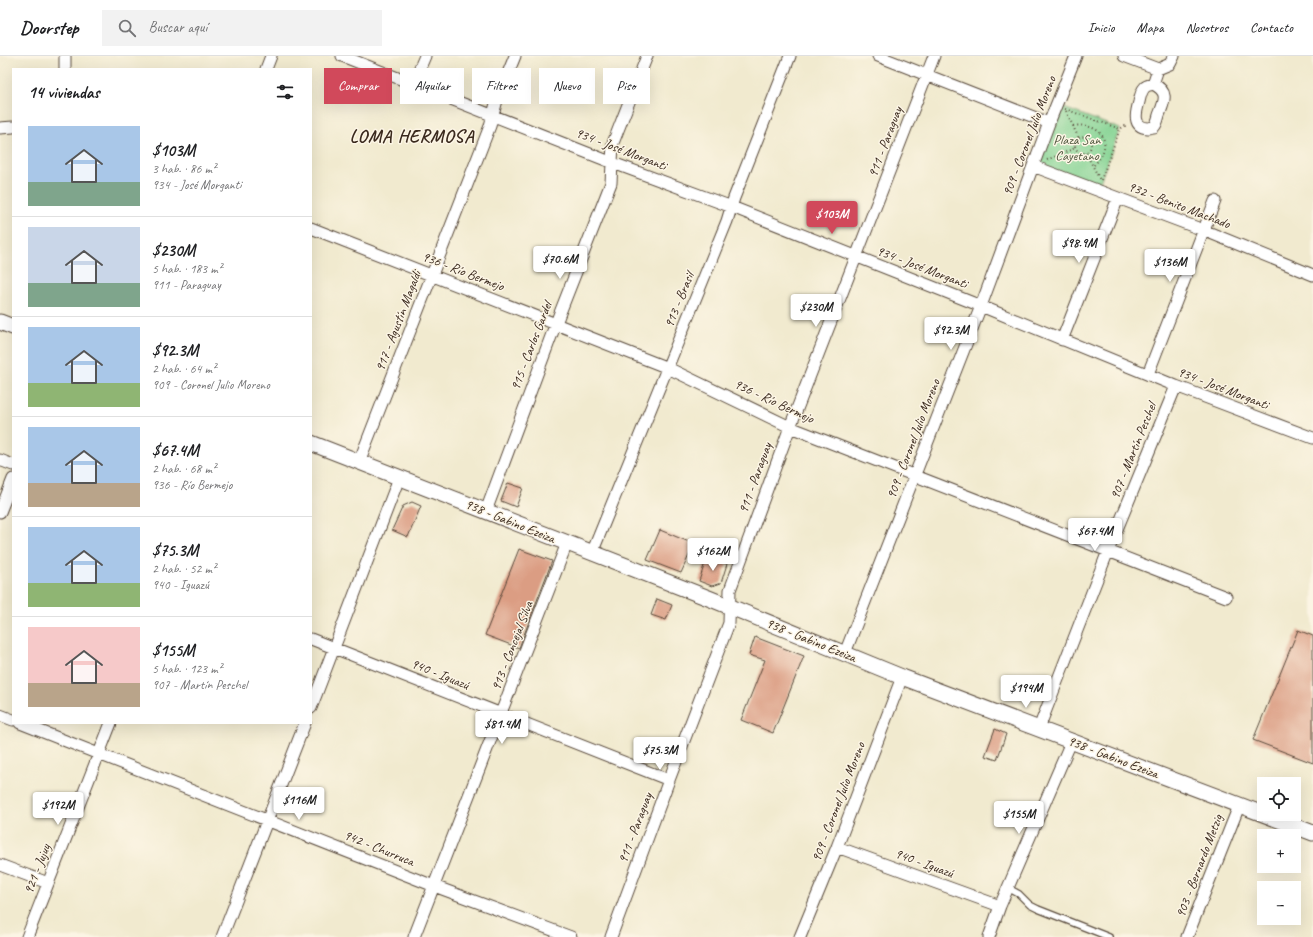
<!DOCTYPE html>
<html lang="es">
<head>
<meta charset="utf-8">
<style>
  :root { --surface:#fff; --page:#f2f2f2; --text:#202124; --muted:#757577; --line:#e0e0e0; --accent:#d1495b }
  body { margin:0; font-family:Caveat,sans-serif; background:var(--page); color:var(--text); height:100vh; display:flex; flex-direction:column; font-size:15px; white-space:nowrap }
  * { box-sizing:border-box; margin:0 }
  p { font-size:13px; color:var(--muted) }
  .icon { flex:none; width:22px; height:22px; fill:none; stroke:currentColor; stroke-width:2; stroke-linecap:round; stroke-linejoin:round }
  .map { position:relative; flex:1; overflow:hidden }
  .sheet { position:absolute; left:12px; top:12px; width:300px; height:656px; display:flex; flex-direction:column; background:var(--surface); border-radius:0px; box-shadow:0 4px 16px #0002 }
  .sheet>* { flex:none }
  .guide { position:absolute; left:324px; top:12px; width:380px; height:36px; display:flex; gap:8px }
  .tools { position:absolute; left:1257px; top:721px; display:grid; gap:8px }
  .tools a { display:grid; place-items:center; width:44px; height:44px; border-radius:0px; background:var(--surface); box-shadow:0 4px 16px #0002; font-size:20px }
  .price { position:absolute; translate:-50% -34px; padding:0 9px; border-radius:4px; background:#fff; color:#222; font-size:13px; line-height:26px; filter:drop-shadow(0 1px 2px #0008) }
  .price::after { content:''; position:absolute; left:50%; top:24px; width:12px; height:9px; margin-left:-6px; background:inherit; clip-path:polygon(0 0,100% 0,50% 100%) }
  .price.selected { background:var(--accent); color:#fff }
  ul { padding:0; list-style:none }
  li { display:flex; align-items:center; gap:12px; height:100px; padding:0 16px }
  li+li { border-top:1px solid var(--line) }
  li span { display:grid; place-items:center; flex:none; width:112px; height:80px; border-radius:0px; color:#555 }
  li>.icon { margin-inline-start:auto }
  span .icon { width:48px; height:48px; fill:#fffc; stroke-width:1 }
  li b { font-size:17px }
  h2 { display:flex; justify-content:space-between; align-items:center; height:48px; padding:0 16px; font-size:17px }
  .pill { padding:0 14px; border-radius:0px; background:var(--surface); box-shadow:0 4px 16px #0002; font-size:14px; line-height:36px }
  .pill.selected { background:var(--accent); color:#fff }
  header { display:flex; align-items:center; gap:24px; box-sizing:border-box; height:56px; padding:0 20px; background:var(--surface); border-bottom:1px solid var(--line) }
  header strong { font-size:19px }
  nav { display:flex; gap:22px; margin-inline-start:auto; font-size:14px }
  .search { width:280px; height:36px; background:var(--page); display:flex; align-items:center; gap:10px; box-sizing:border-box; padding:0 14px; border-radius:0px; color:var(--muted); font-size:15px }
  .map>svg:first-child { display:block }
  .green { fill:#83d393; stroke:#5f7e58 }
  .building { fill:#db9d83 }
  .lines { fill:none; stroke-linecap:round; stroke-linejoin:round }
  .lane-casing { stroke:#564739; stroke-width:8 }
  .street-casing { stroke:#564739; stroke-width:13 }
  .secondary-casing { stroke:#564739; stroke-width:17 }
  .path { stroke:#564739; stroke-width:2; stroke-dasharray:1 3; stroke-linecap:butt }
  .lane { stroke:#fff; stroke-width:5.5 }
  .street { stroke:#fff; stroke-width:11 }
  .secondary { stroke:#fff; stroke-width:15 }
  .labels { text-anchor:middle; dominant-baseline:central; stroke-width:3; stroke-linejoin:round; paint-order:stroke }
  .street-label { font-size:14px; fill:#3b2a1e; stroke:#fcf5e5 }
  .park-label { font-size:14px; fill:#4d543b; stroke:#fcf5e5 }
  .district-label { font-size:18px; font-weight:bold; letter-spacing:1px; fill:#3b2a1e; stroke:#fcf5e5 }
</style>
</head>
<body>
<header>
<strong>Doorstep</strong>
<div class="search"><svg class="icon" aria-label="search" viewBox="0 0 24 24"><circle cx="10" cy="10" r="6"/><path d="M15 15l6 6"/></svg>Buscar aquí</div>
<nav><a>Inicio</a><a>Mapa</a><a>Nosotros</a><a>Contacto</a></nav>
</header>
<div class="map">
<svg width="1313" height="881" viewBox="0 0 1313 881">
  <rect width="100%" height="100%" fill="#fcf5e5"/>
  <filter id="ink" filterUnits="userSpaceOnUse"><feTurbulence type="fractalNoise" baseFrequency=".025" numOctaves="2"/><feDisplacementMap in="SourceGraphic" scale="8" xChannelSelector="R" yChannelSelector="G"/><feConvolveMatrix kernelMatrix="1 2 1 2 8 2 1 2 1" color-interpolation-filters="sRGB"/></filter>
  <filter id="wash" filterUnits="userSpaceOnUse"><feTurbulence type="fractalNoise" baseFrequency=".012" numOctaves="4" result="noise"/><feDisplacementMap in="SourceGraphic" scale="16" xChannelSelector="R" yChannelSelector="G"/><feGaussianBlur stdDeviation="0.9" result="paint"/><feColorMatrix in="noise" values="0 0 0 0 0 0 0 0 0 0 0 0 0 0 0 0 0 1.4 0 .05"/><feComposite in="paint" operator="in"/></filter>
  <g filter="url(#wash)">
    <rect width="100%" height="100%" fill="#f1eacf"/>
    <path class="green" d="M1056,49L1120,73L1097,134L1033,110Z"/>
    <g id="blocks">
      <path class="building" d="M508,427L523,432L516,451L501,445Z
        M412,446L421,450L408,481L392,474L403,450Z
        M660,474L694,488L681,517L647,504Z
        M519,493L552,505L519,592L485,579Z
        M707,501L727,508L721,527L712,530L699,525Z
        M657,543L672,549L666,564L651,559Z
        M1298,574L1313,580V707L1253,684Z
        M755,581L804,600L773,677L741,664L765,604L749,599Z
        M995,673L1006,678L997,704L985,700Z"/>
    </g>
  </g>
  <g filter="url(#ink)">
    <use href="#blocks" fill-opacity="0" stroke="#564739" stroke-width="1"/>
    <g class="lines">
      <g class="lane-casing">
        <path id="lane" d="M1008,832L1019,838L1030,849L1038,853L1109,881"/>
      </g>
      <g class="street-casing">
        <path id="street" d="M65,0V13
          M342,0L613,107L732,151L981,250L1176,330L1313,382
          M878,0L1049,67
          M1124,0L1158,13L1170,8L1174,0
          M266,13L271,0
          M413,28L425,0
          M1153,28C1170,36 1164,46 1159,59C1158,63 1157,68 1154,71C1153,71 1149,72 1148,72C1132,71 1136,56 1139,46C1140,41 1141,35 1145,31C1147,29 1151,29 1153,28L1158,13
          M0,72L13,71
          M1033,110L1203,174L1313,219
          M311,172L668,312L790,371L1226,541
          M1062,284L1118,142
          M1148,318L1215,145
          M0,404L13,409
          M359,406L490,70L497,44L515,0
          M486,455L556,267L611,127L613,87L647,0
          M0,456L13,423
          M592,497L727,165L734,142L790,0
          M311,583L669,724
          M845,597L981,250L1049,67L1076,0
          M311,652L399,422
          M0,659L13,664
          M20,667L434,830L571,881
          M1039,672L1108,495L1176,330
          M837,791L1000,850
          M0,809L48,827
          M27,881L111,667
          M222,881L305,667
          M414,881L567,487
          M611,881L669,724L729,567L730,534L790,371L934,0
          M800,881L837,791L902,621
          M989,881L1000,850L1071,686
          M1187,881L1239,750"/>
      </g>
      <g class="secondary-casing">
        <path id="secondary" d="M0,266L13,271
          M311,387L711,543L902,621L1313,777"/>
      </g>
      <path class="path" d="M1065,53L1120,73L1128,68
        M1066,55L1079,83
        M1073,70C1103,66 1115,89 1093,110
        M1075 89a8 8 0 1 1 16 0a8 8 0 1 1-16 0Z
        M1086,97L1100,124
        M1047,104L1075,92
        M1101,124L1120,73"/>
      <use href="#lane" class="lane"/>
      <use href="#street" class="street"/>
      <use href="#secondary" class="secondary"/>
    </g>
  </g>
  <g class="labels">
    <g class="street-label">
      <text transform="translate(1029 80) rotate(-69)">909 - Coronel Julio Moreno</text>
      <text transform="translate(885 86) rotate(-69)">911 - Paraguay</text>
      <text transform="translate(621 93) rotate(21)">934 - José Morganti</text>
      <text transform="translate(1179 149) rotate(21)">932 - Benito Machado</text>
      <text transform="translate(922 211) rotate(21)">934 - José Morganti</text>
      <text transform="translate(463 215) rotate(21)">936 - Río Bermejo</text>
      <text transform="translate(679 244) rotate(-68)">913 - Brasil</text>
      <text transform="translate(398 265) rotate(-69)">917 - Agustín Magaldi</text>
      <text transform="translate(531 290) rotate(-69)">915 - Carlos Gardel</text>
      <text transform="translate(1223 332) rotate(21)">934 - José Morganti</text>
      <text transform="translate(774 345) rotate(25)">936 - Río Bermejo</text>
      <text transform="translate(913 383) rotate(-69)">909 - Coronel Julio Moreno</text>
      <text transform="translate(1133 395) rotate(-68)">907 - Martín Peschel</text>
      <text transform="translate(755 422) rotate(-70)">911 - Paraguay</text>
      <text transform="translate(510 465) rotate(22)">938 - Gabino Ezeiza</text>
      <text transform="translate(811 584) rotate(22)">938 - Gabino Ezeiza</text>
      <text transform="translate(512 590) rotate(-69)">913 - Concejal Silva</text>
      <text transform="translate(440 618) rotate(22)">940 - Iguazú</text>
      <text transform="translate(1113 701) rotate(21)">938 - Gabino Ezeiza</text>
      <text transform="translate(838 746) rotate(-69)">909 - Coronel Julio Moreno</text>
      <text transform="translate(635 772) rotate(-69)">911 - Paraguay</text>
      <text transform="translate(379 792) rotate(22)">942 - Churruca</text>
      <text transform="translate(924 807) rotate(20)">940 - Iguazú</text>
      <text transform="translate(1199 810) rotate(-69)">903 - Bernardo Metzig</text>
      <text transform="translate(37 813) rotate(-69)">921 - Jujuy</text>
    </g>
    <g class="park-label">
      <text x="1077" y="83">Plaza San<tspan x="1077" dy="16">Cayetano</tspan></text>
    </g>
    <g class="district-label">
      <text x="412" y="80">LOMA HERMOSA</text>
    </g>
  </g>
</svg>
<div class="tools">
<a><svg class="icon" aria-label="locate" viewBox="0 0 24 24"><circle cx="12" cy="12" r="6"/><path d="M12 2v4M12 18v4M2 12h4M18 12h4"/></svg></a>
<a>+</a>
<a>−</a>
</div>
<b class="price selected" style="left:832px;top:179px">$103M</b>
<b class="price" style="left:1079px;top:208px">$98.9M</b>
<b class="price" style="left:560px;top:224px">$70.6M</b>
<b class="price" style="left:1170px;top:227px">$136M</b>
<b class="price" style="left:816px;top:272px">$230M</b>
<b class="price" style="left:951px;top:295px">$92.3M</b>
<b class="price" style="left:1095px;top:496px">$67.4M</b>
<b class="price" style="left:713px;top:516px">$162M</b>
<b class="price" style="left:1026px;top:653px">$194M</b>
<b class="price" style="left:502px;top:689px">$81.4M</b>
<b class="price" style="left:660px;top:715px">$75.3M</b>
<b class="price" style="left:299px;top:765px">$116M</b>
<b class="price" style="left:58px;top:770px">$192M</b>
<b class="price" style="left:1019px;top:779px">$155M</b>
<div class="guide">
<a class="pill selected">Comprar</a>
<a class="pill">Alquilar</a>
<a class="pill">Filtros</a>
<a class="pill">Nuevo</a>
<a class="pill">Piso</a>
</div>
<section class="sheet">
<h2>14 viviendas<svg class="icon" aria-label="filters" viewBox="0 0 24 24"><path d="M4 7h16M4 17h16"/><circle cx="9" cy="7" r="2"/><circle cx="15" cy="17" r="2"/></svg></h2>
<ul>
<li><span style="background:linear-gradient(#a9c7e8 70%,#7fa58c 0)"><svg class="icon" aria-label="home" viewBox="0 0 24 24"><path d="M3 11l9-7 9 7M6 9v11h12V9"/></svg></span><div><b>$103M</b><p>3 hab. · 86 m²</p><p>934 - José Morganti</p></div></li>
<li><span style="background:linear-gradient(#c9d6e8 70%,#7fa58c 0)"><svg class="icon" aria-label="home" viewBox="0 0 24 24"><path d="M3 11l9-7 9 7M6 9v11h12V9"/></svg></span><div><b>$230M</b><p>5 hab. · 183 m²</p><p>911 - Paraguay</p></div></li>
<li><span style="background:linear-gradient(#a9c7e8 70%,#8fb573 0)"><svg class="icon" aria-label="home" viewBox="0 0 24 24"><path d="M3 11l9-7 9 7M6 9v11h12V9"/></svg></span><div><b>$92.3M</b><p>2 hab. · 64 m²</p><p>909 - Coronel Julio Moreno</p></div></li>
<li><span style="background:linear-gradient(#a9c7e8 70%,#b9a48a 0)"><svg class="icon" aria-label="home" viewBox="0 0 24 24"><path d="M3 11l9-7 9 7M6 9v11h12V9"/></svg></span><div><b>$67.4M</b><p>2 hab. · 68 m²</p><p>936 - Río Bermejo</p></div></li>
<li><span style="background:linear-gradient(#a9c7e8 70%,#8fb573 0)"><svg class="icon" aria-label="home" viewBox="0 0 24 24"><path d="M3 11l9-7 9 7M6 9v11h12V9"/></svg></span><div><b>$75.3M</b><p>2 hab. · 52 m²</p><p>940 - Iguazú</p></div></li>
<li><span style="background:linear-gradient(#f6c9c9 70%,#b9a48a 0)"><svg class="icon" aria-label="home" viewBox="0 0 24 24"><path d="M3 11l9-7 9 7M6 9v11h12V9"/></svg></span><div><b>$155M</b><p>5 hab. · 123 m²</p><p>907 - Martín Peschel</p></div></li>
</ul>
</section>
</div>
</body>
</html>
